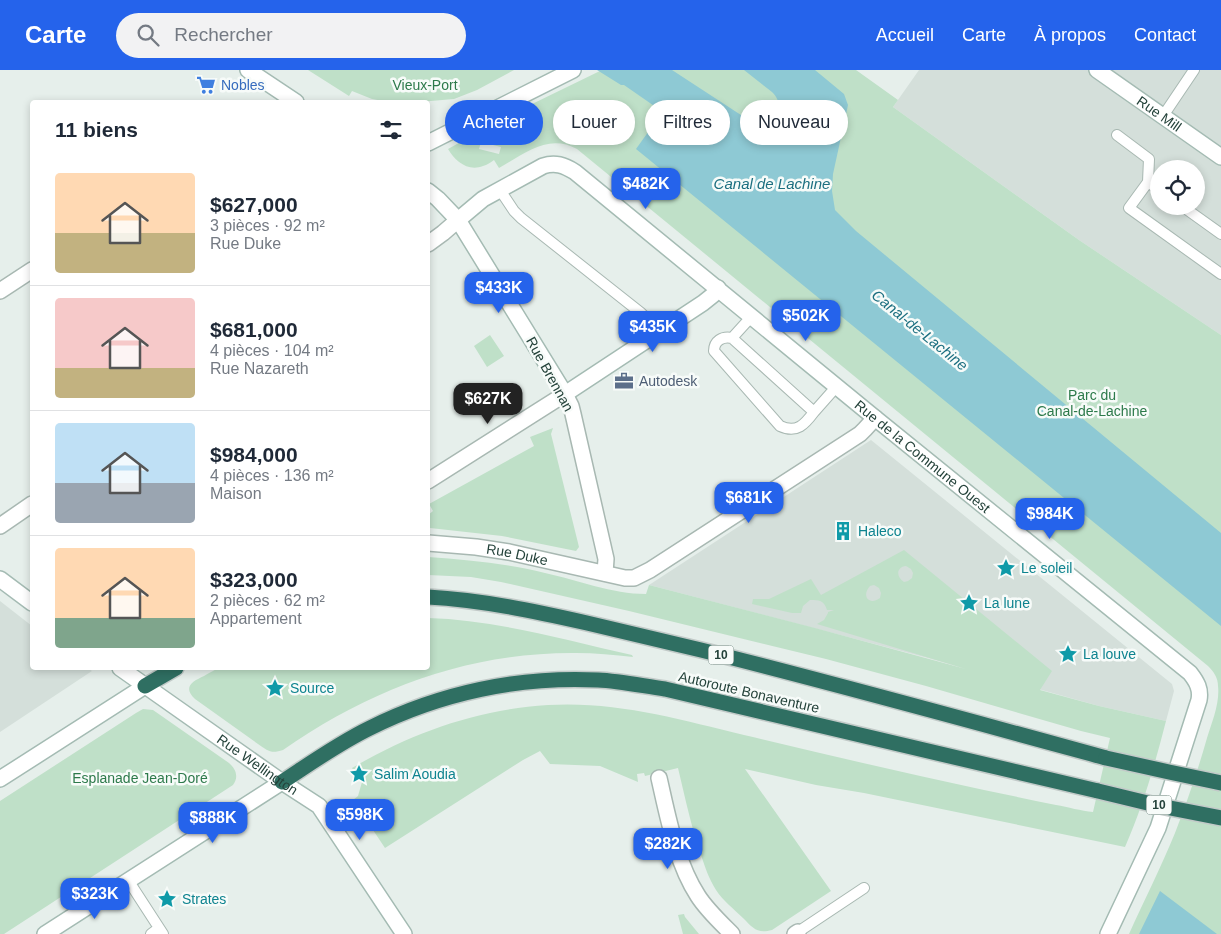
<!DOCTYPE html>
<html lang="fr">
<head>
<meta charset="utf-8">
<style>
  :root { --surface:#fff; --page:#f2f2f3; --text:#1f2937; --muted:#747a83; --line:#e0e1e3; --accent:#2563eb }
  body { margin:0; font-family:Arial,sans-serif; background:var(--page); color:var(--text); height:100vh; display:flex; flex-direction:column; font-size:19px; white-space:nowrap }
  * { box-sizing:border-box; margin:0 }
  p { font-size:16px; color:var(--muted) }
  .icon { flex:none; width:28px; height:28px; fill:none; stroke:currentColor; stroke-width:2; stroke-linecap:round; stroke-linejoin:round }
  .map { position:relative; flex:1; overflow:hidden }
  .sheet { position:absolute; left:30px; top:30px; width:400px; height:570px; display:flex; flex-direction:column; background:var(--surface); border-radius:5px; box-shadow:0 2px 8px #0003 }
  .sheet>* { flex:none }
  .banner { position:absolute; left:445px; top:30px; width:475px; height:45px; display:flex; gap:10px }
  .controls { position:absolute; left:1150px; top:90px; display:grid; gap:10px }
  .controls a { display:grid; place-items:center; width:55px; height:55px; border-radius:50%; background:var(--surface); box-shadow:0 2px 8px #0003; font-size:25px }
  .price { position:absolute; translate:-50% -42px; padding:0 11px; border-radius:10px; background:var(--accent); color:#fff; font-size:16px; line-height:32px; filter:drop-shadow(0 1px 2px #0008) }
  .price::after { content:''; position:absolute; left:50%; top:30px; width:15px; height:11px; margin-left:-8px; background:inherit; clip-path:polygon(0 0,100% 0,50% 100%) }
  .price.current { background:#222; color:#fff }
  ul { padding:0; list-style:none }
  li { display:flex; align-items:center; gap:15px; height:125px; padding:0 25px }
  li+li { border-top:1px solid var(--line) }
  li span { display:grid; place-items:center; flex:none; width:140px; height:100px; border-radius:5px; color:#555 }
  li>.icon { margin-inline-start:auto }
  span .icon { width:60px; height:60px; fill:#fffc; stroke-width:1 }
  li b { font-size:21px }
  h2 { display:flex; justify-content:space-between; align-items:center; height:60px; padding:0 25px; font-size:21px }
  .pill { padding:0 18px; border-radius:22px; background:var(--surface); box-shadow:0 2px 8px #0003; font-size:18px; line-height:45px }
  .pill.current { background:var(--accent); color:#fff }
  header { display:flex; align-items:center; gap:30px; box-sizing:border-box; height:70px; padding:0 25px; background:var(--accent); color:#fff }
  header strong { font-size:24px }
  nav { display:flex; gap:28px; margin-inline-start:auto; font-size:18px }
  .search { width:350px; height:45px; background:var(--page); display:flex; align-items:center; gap:12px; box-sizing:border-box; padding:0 18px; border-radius:28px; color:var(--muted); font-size:19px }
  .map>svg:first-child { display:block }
  .built { fill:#d4dfda; fill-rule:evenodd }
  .green { fill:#bfe0c8; fill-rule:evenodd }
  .water { fill:#8ec9d4 }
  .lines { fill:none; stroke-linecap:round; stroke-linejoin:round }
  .lane-casing { stroke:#a8b8b2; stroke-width:12 }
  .street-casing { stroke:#a8b8b2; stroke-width:18 }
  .secondary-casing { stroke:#a4bbb3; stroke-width:18 }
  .highway-casing { stroke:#c2cac8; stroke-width:18 }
  .lane { stroke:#fff; stroke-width:10 }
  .street { stroke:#fff; stroke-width:15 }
  .secondary { stroke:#fff; stroke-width:15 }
  .highway { stroke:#2f6f62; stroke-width:15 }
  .highway-bridge-casing { stroke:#c2cac8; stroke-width:18; stroke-linecap:butt }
  .highway-bridge { stroke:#2f6f62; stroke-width:15 }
  .labels { text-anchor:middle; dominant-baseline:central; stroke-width:5; stroke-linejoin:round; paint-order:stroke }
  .shield { fill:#f7fbf9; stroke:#637a73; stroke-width:1 }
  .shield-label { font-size:12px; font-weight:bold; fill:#24423a }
  .shop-label { font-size:14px; fill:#366cbe; stroke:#f7fbf9; text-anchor:start }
  .park-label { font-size:14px; fill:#2d7a4b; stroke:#f7fbf9 }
  .street-label { font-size:14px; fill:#24423a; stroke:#f7fbf9 }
  .service-label { font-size:14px; fill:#4e5e75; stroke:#f7fbf9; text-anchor:start }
  .culture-label { font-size:14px; fill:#0d838f; stroke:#f7fbf9; text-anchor:start }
  .water-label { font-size:15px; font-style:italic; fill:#1c6f80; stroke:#f7fbf9 }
</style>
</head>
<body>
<header>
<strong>Carte</strong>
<div class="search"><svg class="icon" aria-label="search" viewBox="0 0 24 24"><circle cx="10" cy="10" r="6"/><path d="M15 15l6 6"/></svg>Rechercher</div>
<nav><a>Accueil</a><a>Carte</a><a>À propos</a><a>Contact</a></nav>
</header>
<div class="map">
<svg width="1221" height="864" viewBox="0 0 1221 864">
  <rect width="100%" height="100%" fill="#e6efeb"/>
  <path class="built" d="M919,0H1221V265L1079,170L893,37ZM1159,99H1196V136H1159Z
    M871,370L1172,614L1174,621L1166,651L1099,636L924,587L649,515Z
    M0,531L32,556V598H88L92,601L0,662Z"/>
  <path class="green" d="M308,0H514L477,20L454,29L419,32L400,30L383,31L372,29L352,21L349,26Z
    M602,0H856L898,30L893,37L1079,170L1221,265V864H1129C1144,831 1161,797 1175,763C1187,732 1198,700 1207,668C1212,652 1220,633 1218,616C1218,608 1214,602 1208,596L577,79C548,63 524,84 499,98L494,90C491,92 487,95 483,96C468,102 455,91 448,79L529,34L530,35ZM481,72L501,77L499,84L479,79Z
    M490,265L504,286L487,297L474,276Z
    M553,358L551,364L579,477L576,481L502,466L430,458L428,454V445L433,441L429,434L534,376L530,367Z
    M904,480L1052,601L1040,620L1099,636L1166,651C1155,694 1143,736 1125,777L864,723L816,715L745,699L831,821L772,860C757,864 753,858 743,848C734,839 723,831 716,820C709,809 705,797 701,785C691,756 685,727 678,698L645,706L644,703L637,704L638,712L600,696L550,694L540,681L523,690L385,778L353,730L358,726L362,712L352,698C411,663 478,639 548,635C616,631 678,649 744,665C824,684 904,703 984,720C1008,725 1032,730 1056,735C1068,737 1081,741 1093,742L1110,668L1081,661L926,616L826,589L629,541L501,512L471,507L428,505V487C467,490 506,493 545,503C578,510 612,524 646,524L649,515L815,558L966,599L817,554L824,550L828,543V542L834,540H827C824,530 819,530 810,530L803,536L801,543H792L752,534L753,529H769L811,509L821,525ZM906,496L911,499L913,503L912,508L908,511L904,512C896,507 896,497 906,496ZM874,515L879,518L881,523L880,528C869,536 861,526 870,516Z
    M428,548C497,550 565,570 632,585L633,587C614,585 595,583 576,583C469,582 370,619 283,680C271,684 268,681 258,674L195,629C182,617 193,611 204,606C209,603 214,600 219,598H428Z
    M143,639L153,640L229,693C236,699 239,707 233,715L4,864H0V731L136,643Z
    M684,844L685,847L699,864H683L678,845Z"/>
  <path class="water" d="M597,0H672L744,47L745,46C749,49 754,53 759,54C780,57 785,34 772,22L744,0H815L844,24L848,35L833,104L832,121L835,140L856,161L1221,463V556L636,79L661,44L660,40L624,15H621Z
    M1160,821L1217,864H1139Z"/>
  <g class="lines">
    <g class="lane-casing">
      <path id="lane" d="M1163,46L1194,0
        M1117,65L1149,89L1148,112
        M500,120L514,141L521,148L641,243L649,251L658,262
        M1159,120L1148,112L1129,138L1221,204
        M1182,136L1221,164
        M752,246L732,268L814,342L837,316
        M732,268C722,266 714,271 714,281L780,356C797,364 805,354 814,342
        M128,810L163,864
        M798,862L864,818
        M151,864L159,858"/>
    </g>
    <g class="street-casing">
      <g id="street">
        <path d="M428,174L443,163L458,150"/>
        <path d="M0,221L32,200"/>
        <path d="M428,411L565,324L571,336L573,344L606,489L605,503"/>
        <path d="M0,456L32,434"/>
        <path id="s1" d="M428,473L476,477L509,482L625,508H634L650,500L860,364L865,359L875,348"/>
        <path d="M659,708C668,747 676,792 698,826C707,840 720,852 732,864"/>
        <path d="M795,864L798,862"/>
      </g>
    </g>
    <g class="secondary-casing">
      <g id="secondary">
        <path d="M248,0L296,32"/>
        <path id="s2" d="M1097,0L1221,87"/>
        <path d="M428,73L573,0"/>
        <path d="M428,121L438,129L458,150L565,324L703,233L713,225L718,218"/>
        <path id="s3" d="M458,150L483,129L543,96C555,92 564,95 575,102L875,348L1190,603C1197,612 1201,619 1199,630L1158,758L1108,864"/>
        <path d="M0,509L32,533"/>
        <path id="s4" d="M120,598L282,712L319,736L404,864"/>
        <path d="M0,709L145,616"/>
        <path d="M45,864L282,712"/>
      </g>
    </g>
    <g class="highway-casing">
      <path id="highway" d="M428,527C482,530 534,541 587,553C625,562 663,571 701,580C837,614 971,651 1106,688
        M145,616L176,598
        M282,712C311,693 339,673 370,658C440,623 519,606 598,610C620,611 643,616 665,619L1098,721"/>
    </g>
    <use href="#lane" class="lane"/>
    <use href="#street" class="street"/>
    <use href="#secondary" class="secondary"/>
    <use href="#highway" class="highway"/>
    <g class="highway-bridge-casing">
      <path id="highway-bridge" d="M1106,688L1169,702L1221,713
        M1098,721L1160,736L1221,748"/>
    </g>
    <use href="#highway-bridge" class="highway-bridge"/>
  </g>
  <defs>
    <g id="supermarket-bare" transform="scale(1.5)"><path d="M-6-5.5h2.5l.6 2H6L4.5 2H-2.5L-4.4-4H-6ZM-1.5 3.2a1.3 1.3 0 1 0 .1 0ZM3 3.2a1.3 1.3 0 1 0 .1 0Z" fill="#3f7fe0" stroke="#f7fbf9" stroke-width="2.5" paint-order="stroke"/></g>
    <g id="office-bare" transform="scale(1.5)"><path d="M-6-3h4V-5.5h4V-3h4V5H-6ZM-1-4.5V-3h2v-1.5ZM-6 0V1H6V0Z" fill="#5c6f8a" stroke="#f7fbf9" stroke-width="2.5" paint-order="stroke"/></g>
    <g id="building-bare" transform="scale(1.5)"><path d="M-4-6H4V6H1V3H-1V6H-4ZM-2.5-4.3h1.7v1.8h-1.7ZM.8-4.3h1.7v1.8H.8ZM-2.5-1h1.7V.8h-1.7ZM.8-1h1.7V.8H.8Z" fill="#0f9aa8" stroke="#f7fbf9" stroke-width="2.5" paint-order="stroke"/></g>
    <g id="sight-bare" transform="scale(1.5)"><path d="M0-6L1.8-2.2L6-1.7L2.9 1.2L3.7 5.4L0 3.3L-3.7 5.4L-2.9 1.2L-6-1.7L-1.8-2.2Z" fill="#0f9aa8" stroke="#f7fbf9" stroke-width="2.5" paint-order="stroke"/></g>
  </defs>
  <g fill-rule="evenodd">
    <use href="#supermarket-bare" x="206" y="15"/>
    <use href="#office-bare" x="624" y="311"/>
    <use href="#building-bare" x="843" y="461"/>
    <use href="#sight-bare" x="1006" y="498"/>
    <use href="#sight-bare" x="969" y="533"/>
    <use href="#sight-bare" x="1068" y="584"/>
    <use href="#sight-bare" x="275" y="618"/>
    <use href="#sight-bare" x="359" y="704"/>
    <use href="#sight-bare" x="167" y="829"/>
  </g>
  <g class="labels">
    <g class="shield">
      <rect x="708.5" y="575.5" width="25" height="19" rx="4"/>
      <rect x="1146.5" y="725.5" width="25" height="19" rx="4"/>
    </g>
    <g class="shield-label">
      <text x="721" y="585">10</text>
      <text x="1159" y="735">10</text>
    </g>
    <g class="shop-label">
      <text x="221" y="15">Nobles</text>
    </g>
    <g class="park-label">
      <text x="425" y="15">Vieux-Port</text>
      <text x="1092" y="325">Parc du<tspan x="1092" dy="16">Canal-de-Lachine</tspan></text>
      <text x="140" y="708">Esplanade Jean-Doré</text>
    </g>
    <g class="street-label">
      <text stroke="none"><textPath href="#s2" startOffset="76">Rue Mill</textPath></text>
      <text transform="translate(550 304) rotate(61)">Rue Brennan</text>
      <text stroke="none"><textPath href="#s3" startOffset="584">Rue de la Commune Ouest</textPath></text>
      <text stroke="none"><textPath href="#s1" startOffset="90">Rue Duke</textPath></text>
      <text transform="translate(749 622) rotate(13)">Autoroute Bonaventure</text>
      <text stroke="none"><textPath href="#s4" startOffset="168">Rue Wellington</textPath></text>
    </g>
    <g class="service-label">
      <text x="639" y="311">Autodesk</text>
    </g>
    <g class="culture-label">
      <text x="858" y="461">Haleco</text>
      <text x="1021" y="498">Le soleil</text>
      <text x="984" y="533">La lune</text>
      <text x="1083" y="584">La louve</text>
      <text x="290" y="618">Source</text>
      <text x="374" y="704">Salim Aoudia</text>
      <text x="182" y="829">Strates</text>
    </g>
    <g class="water-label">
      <text x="772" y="113">Canal de Lachine</text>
      <text transform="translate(920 260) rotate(39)">Canal-de-Lachine</text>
    </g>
  </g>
</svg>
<div class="controls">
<a><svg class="icon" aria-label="locate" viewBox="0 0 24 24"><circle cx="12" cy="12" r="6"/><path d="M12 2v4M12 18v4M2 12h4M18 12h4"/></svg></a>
</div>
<b class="price" style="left:646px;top:140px">$482K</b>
<b class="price" style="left:499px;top:244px">$433K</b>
<b class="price" style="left:806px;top:272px">$502K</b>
<b class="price" style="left:653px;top:283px">$435K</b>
<b class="price current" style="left:488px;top:355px">$627K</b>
<b class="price" style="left:749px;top:454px">$681K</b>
<b class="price" style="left:1050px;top:470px">$984K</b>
<b class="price" style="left:360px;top:771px">$598K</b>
<b class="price" style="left:213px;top:774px">$888K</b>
<b class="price" style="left:668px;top:800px">$282K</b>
<b class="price" style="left:95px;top:850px">$323K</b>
<div class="banner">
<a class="pill current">Acheter</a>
<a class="pill">Louer</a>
<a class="pill">Filtres</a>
<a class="pill">Nouveau</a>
</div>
<section class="sheet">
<h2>11 biens<svg class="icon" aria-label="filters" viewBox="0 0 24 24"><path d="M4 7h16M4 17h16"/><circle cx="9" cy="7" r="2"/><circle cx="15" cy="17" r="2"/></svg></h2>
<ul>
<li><span style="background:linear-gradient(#ffd9b3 60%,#c2b280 0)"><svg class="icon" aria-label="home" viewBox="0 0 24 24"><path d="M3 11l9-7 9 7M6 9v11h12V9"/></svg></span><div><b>$627,000</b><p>3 pièces · 92 m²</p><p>Rue Duke</p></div></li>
<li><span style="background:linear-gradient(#f6c9c9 70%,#c2b280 0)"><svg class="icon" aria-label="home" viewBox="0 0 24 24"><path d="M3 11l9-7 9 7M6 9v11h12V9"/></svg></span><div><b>$681,000</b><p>4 pièces · 104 m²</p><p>Rue Nazareth</p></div></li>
<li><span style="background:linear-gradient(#bfe0f5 60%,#9aa5b1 0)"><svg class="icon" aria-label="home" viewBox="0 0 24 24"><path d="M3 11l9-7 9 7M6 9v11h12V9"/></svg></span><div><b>$984,000</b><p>4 pièces · 136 m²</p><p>Maison</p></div></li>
<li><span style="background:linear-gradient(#ffd9b3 70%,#7fa58c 0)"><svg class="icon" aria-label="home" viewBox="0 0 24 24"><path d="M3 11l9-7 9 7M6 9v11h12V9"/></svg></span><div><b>$323,000</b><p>2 pièces · 62 m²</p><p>Appartement</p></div></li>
</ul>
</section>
</div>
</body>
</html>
